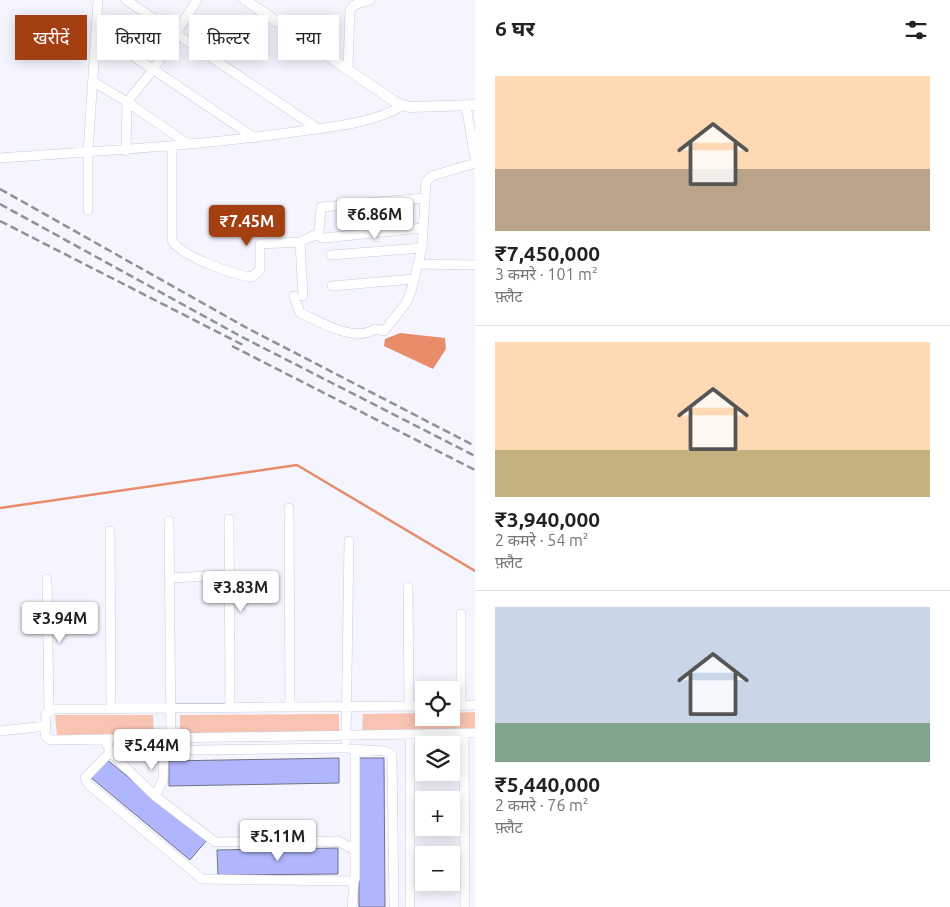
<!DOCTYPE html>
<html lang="hi">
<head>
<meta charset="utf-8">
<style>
  :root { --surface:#fff; --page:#f2f2f2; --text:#222; --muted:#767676; --line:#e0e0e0; --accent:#a43f11 }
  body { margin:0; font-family:Ubuntu,"Noto Sans Devanagari",sans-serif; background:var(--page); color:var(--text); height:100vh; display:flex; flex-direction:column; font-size:19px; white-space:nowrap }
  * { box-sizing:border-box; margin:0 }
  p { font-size:16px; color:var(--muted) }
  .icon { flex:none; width:28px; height:28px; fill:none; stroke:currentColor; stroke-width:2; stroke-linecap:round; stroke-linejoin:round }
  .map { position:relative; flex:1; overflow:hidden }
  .side { display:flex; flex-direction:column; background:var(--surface); width:475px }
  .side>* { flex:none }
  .guide { position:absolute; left:15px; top:15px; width:385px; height:45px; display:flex; gap:10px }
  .tools { position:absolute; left:415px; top:681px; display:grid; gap:10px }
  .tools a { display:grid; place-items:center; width:45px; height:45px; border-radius:0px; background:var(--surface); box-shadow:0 2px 12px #0003; font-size:25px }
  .price { position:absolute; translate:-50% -42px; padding:0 11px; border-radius:5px; background:#fff; color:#222; font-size:16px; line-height:32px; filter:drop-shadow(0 1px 2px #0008) }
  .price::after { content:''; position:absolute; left:50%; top:30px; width:15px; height:11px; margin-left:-8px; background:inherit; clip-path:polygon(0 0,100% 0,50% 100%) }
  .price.on { background:var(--accent); color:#fff }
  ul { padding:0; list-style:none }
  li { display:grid; align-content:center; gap:10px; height:265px; padding:0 20px }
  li+li { border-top:1px solid var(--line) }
  li span { display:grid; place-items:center; height:155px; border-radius:0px; color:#555 }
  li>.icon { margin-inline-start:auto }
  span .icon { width:90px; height:90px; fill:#fffc; stroke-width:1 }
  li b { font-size:21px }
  h2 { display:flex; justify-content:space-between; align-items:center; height:60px; padding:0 20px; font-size:21px }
  .chip { padding:0 18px; border-radius:0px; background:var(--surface); box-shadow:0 2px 12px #0003; font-size:18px; line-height:45px }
  .chip.on { background:var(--accent); color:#fff }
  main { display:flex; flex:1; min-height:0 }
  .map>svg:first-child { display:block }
  .green { fill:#f8c3b0 }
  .water { fill:#e98c69 }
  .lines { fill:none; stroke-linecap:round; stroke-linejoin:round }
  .stream { stroke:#e98c69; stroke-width:2.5 }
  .building { fill:#b0b6fd; stroke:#707284 }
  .minor-casing { stroke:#c8cbdf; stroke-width:10 }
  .tertiary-casing { stroke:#c8cbdf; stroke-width:11 }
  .minor { stroke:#fff; stroke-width:9 }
  .tertiary { stroke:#fff; stroke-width:10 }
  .rail { stroke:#8f9099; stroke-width:2.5; stroke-dasharray:8 4; stroke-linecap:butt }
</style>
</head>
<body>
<main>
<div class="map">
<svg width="475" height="907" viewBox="0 0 475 907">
  <rect width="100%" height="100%" fill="#f4f5fe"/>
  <path class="green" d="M475,712V732H362L363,714L424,713V718H451V713Z
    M339,714V733H180V715Z
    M55,715H153L154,734L57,735Z"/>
  <path class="water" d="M400,333L445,338L446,349L433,369L384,346L385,339Z"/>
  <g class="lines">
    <path class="stream" d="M0,508L297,465L475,571"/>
  </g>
  <path class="building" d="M105,758L206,841L190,860L89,776Z
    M339,758V783L169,786V761Z
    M358,758H384L385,907H359Z
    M338,848V874L218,875L217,850Z"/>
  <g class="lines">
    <g class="minor-casing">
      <path id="minor" d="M126,0L318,129
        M96,31L255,138
        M348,68L350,10L354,5L370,0
        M94,82L127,102L188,144
        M466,106L475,158
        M172,146V240C180,256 234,275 252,277L260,270V244L300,242
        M126,151L127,102L153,70L197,0
        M0,158C98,151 197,146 294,132C330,127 372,124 404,105
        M88,210V152L98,0
        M317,236L324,238L422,228
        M331,255L422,248
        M418,264L475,265
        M332,286L414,279
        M294,296L300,313C321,322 354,343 375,329L384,331L406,303L411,292L422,248L426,182L432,176L475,163
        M303,296L300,242L319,233L321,207L424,198
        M289,508L290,706
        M229,519L230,708
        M169,521L171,738
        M110,531L111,708
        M170,578L229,575
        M47,579L49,711
        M408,587L409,707
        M461,614V705
        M424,706L53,709L46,714L45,735L50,740L475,733
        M451,706L475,705
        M0,731L46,726
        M464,733L465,907
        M105,739L110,752L155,796L215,842L338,841L355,850
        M346,741L349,541
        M345,748L114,751L110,752L85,778L89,785L202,879L351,881L355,879V749
        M351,749L385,751L392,755L394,907
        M155,796L163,780L164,751
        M352,907L354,880
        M410,907V735"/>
    </g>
    <g class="tertiary-casing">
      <path id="tertiary" d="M245,0L397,103L410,107L475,105"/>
    </g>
    <use href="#minor" class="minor"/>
    <use href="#tertiary" class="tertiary"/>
    <path class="rail" d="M0,189L247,328L475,446
      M0,204L242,337L475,456
      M0,221L243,345
      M232,346L475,470"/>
  </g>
</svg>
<div class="tools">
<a><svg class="icon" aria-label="locate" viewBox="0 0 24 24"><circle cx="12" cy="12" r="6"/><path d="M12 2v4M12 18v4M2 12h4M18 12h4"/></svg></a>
<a><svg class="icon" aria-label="layers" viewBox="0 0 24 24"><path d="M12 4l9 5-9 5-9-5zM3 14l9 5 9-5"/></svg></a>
<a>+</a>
<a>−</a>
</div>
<b class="price" style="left:375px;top:240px">₹6.86M</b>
<b class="price on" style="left:247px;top:247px">₹7.45M</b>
<b class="price" style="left:241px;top:613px">₹3.83M</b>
<b class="price" style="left:60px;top:644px">₹3.94M</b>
<b class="price" style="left:152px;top:771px">₹5.44M</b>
<b class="price" style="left:278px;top:862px">₹5.11M</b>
<div class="guide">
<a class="chip on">खरीदें</a>
<a class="chip">किराया</a>
<a class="chip">फ़िल्टर</a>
<a class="chip">नया</a>
</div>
</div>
<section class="side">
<h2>6 घर<svg class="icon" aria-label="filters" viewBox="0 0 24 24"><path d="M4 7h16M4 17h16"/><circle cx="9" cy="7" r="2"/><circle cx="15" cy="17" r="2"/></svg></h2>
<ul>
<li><span style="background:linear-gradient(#ffd9b3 60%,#b9a48a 0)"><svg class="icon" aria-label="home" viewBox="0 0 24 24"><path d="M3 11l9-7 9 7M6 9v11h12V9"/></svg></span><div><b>₹7,450,000</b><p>3 कमरे · 101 m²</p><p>फ़्लैट</p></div></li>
<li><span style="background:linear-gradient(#ffd9b3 70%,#c2b280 0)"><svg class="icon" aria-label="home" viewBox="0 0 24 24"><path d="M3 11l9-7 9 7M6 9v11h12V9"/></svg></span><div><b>₹3,940,000</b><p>2 कमरे · 54 m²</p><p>फ़्लैट</p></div></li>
<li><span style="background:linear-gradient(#c9d6e8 75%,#7fa58c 0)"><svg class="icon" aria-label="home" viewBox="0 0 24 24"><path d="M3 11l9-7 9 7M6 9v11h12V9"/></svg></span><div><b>₹5,440,000</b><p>2 कमरे · 76 m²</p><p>फ़्लैट</p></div></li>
</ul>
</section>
</main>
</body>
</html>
